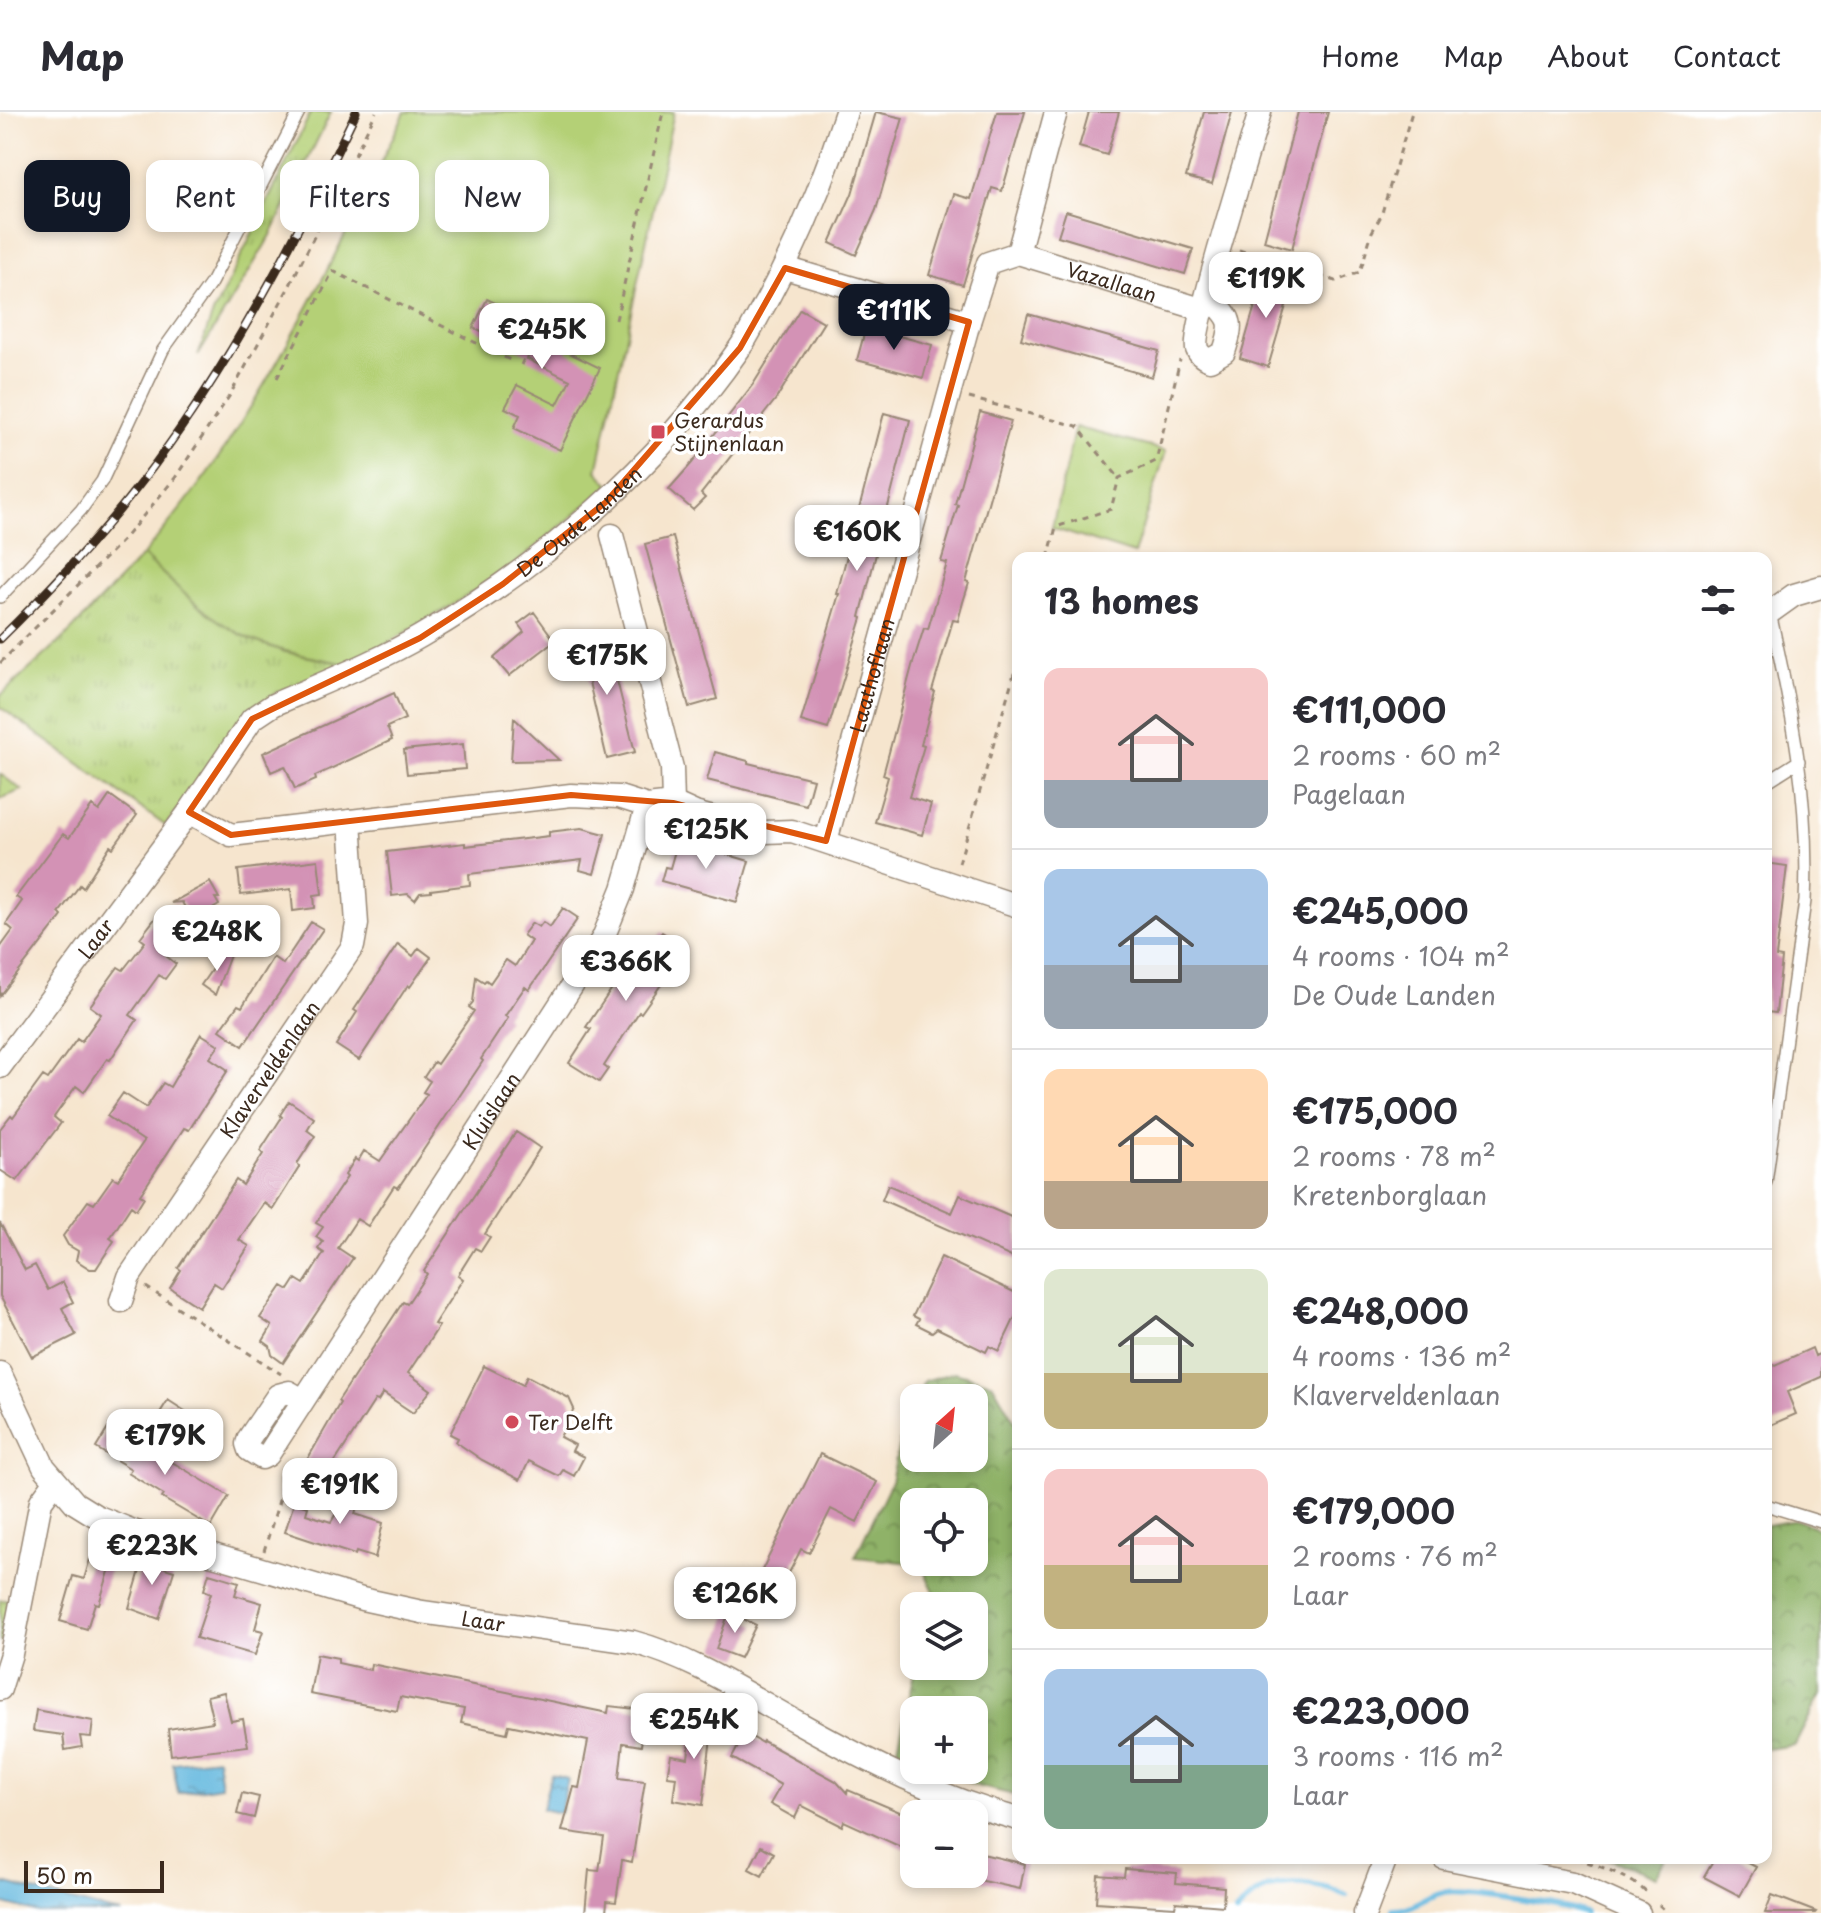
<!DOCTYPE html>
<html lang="en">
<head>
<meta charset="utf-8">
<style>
  :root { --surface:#fff; --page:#f2f2f3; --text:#2b2b33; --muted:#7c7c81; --line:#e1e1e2; --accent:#111827 }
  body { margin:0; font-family:"Playpen Sans",sans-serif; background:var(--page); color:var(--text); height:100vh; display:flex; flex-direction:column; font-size:30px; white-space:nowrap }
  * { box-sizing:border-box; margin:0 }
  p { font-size:26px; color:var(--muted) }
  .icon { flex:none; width:44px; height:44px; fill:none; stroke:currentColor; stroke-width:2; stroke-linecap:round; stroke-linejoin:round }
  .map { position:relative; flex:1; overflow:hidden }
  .panel { position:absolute; left:1012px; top:440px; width:760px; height:1312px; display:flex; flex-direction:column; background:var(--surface); border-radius:16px; box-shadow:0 4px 12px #0003 }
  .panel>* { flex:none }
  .hud { position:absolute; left:24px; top:48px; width:760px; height:72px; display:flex; gap:16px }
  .needle { width:52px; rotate:27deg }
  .buttons { position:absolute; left:900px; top:1272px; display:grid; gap:16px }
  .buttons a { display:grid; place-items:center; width:88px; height:88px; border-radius:16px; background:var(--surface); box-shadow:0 4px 12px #0003; font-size:40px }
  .scale { position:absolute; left:24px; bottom:20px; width:140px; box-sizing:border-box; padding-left:8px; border:4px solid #3b2a1e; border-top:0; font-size:22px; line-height:28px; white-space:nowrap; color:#3b2a1e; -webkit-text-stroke:6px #fff; paint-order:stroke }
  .price { position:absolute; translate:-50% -68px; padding:0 18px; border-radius:16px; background:#fff; color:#222; font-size:26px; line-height:52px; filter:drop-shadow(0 2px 4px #0008) }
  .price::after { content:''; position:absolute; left:50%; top:48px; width:24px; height:18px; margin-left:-12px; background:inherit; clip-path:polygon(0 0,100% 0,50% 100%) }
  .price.on { background:var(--accent); color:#fff }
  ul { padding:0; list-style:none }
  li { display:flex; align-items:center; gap:24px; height:200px; padding:0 32px }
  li+li { border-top:2px solid var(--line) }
  li span { display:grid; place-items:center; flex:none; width:224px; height:160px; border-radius:16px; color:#555 }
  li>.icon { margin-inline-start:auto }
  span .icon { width:96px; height:96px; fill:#fffc; stroke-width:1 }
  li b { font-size:34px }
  h2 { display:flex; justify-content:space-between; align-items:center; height:96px; padding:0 32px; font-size:34px }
  .chip { padding:0 28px; border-radius:16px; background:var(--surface); box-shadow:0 4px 12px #0003; font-size:28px; line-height:72px }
  .chip.on { background:var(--accent); color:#fff }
  header { display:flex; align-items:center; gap:48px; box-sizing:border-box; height:112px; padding:0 40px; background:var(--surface); border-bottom:2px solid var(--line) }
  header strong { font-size:38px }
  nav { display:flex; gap:44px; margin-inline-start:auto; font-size:28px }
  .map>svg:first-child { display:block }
  .grass { fill:url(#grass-tufts); stroke:#787d4a; stroke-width:2 }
  .forest { fill:url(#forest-crowns); stroke:#656e42; stroke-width:2; fill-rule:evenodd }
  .park { fill:#b4d076; stroke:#787d4a; stroke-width:2 }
  .water { fill:url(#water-ripples); stroke:#4e707e; stroke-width:2 }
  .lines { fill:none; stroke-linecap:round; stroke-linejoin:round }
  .stream { stroke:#62b7de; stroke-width:6 }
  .building { fill:#d392b5 }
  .service-casing { stroke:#988876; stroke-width:14 }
  .minor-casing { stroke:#988876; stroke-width:25 }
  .path { stroke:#988876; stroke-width:3; stroke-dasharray:6 6; stroke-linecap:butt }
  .service { stroke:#fff; stroke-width:11 }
  .minor { stroke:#fff; stroke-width:22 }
  .rail-casing { stroke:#3b2a1e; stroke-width:9 }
  .rail { stroke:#fff; stroke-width:6; stroke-dasharray:18; stroke-linecap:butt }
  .marked { fill:none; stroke:#df570d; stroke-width:6; stroke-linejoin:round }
  .poi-dot { fill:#d1495b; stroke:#fff; stroke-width:3 }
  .labels { text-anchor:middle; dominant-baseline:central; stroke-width:7; stroke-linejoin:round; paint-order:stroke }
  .street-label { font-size:20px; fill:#3b2a1e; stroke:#fff }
  .poi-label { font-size:20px; fill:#3b2a1e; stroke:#fff; text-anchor:start }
</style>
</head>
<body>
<header>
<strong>Map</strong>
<nav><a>Home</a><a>Map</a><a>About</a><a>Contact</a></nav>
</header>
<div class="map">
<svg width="1821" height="1801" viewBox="0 0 1821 1801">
  <defs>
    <pattern id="grass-tufts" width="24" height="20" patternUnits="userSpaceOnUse" patternTransform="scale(2)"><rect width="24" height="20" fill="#b4d076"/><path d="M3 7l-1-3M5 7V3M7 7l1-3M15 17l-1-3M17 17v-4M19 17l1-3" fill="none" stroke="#9cb366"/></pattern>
    <pattern id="forest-crowns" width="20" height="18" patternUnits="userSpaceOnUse" patternTransform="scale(2)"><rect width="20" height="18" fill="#8fb267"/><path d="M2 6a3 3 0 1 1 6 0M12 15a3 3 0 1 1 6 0" fill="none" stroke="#769154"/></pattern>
    <pattern id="water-ripples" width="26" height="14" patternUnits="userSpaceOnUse" patternTransform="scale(2)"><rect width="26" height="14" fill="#62b7de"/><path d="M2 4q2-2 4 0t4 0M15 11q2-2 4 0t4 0" fill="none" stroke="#5295b3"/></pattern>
  </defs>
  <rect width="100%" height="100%" fill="#fff"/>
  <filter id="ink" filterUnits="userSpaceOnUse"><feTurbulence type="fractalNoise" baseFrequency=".0125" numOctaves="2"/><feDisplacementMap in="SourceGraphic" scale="16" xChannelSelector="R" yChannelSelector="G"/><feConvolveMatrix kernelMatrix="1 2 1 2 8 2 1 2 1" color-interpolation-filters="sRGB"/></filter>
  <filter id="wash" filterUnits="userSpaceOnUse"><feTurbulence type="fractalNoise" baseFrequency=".006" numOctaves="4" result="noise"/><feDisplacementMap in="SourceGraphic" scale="32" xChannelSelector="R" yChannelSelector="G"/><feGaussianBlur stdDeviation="1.8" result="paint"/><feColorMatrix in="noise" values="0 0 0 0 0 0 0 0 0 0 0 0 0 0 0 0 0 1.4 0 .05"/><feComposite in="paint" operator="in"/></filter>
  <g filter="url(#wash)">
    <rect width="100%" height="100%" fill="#f6e5ce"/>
    <path class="grass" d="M311,0H331L271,123L198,244L212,204Z
      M143,443L197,493L281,539L350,553L275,581L216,647L166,714L0,595V584L68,522Z
      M0,662L22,678L0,687Z
      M0,1488H17L7,1527L0,1530Z"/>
    <path class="forest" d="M955,1260L992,1271L1017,1313L1018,1684L977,1674L939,1658H974V1598H914V1648L897,1641L913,1565L920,1554H974V1494H941L921,1452L855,1445L891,1370L900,1328L914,1293V1346H974V1286H917L924,1269ZM914,1390H974V1450H914Z
      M1796,1408L1821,1417V1582L1795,1633L1766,1637V1413Z
      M1607,1746H1667L1656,1765Z"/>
    <path class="park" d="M405,0H674L597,359L610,373L514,453L454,492L350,553C313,545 273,540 238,521C202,501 173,471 143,443C171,409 200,374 224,337C294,230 350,115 405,0Z
      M1075,315L1166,339L1134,442L1052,416Z"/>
    <path class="water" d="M217,1646L221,1674L178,1681L173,1651Z
      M551,1663L568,1667L560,1701L542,1697Z
      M0,1770L110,1799L122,1801H39L0,1791Z"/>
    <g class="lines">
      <path class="stream" d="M1393,1798C1413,1798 1424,1784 1444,1780C1463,1776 1564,1792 1584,1801
        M1236,1801C1242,1795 1248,1788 1255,1783C1280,1765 1320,1772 1346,1783"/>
    </g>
    <g id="blocks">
      <path class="building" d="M876,0L903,6L876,98L856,143L830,131L852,82Z
        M997,0H1025L1002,79L992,76L963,173L929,163L954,82L971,87Z
        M1089,0H1119L1107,43L1079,35Z
        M1204,0H1232L1212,72L1186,65Z
        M1298,0H1328L1292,137L1264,129Z
        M1066,99L1193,137L1185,162L1058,124Z
        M1264,162L1293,170L1268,255L1240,246Z
        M487,187L553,219L560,201L580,209L567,240L600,256L560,338L514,316L520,303L505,296L517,273L557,293L570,268L527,247L529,243L473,216Z
        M800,197L824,210L776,287L701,382L705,386L693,398L669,377L692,351L754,271Z
        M1028,202L1159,239L1152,265L1021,227Z
        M866,215L932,233L923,266L857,248Z
        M980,300L1011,309L966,470L969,471L963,490L958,509L953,508L932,579L935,580L921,633L924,634L909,685L931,692L922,723L875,710L888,665L883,663L912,554L924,516L928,517L947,451L941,450L958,393L955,392Z
        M884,301L910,308L860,505L862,506L828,617L801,609L839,482H837Z
        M673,425L717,587L689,595L645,432Z
        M534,500L555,529L509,564L494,546L524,520L518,512Z
        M605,521L635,640L607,647L579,527Z
        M394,581L405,607L387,615L392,628L315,664L316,668L295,677L285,654L271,660L263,641Z
        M514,606L559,648L511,649Z
        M463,632L465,657L407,662L404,638Z
        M715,640L748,649V651L813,667L806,693L707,668Z
        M110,683L137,703L113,736L110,734L83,776L80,773L59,801L62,804L0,884V836L13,818L6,812L22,789L16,785L63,722L69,726L92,694L99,699Z
        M582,716L605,722L594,762L580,758L582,748L469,762L470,773L431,778V780L420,781L415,788L408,782L392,784L387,740L465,731V734L549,724V720Z
        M678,728L749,749L737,790L661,769L665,755L670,756Z
        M318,748L322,782L314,783L315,796L293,799L291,777L241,783L238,758Z
        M1766,751L1787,754L1776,845L1782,846L1776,901L1766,900Z
        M210,770L219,786H215L219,793L192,809L182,790L171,791Z
        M563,796L578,806L529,878L525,875L505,904L508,906L481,947L483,949L398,1076L394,1074L368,1114L357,1107L338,1136L353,1146L283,1251L272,1243L270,1234L263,1229L272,1214L260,1206L282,1174L289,1178L296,1167L304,1172L324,1141L318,1137L323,1130L316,1125L323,1115L316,1111L347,1065L345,1063L355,1047L358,1049L364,1039L380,1049L427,982L423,980L430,969L424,965L434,950L437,952L474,899L469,895L473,890L476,865L484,870L486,868L490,871L506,848L515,854L531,829L523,823L532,811L539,815L543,810L550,815Z
        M160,800L185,818L166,844L176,852L165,867L159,863L130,903L137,908L110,948L107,947L84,980L76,974L54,1005L61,1011L17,1069L0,1058V1017L11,1003L13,1005L43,964L48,967L77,927L81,930L101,902L90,894L118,855L123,858L145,830L140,826Z
        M311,810L323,817L243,934L220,918L238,893L242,895L273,845L283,852Z
        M662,820L687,836L641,901L639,900L604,954L608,957L599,970L569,951L591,917L586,915L646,826L654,831Z
        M398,832L413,844L419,836L431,845L410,875L408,873L359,948L336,933L357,900L354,898Z
        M227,835L232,838L215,883L201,873Z
        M201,922L219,933L210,946L228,958L189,1018L184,1016L140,1083L144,1085L136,1098L131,1094L110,1126L114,1129L96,1157H90L76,1148L78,1139L68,1133L63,1124L88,1089L94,1092L113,1065L118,1068L144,1029L107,1004L123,981L146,996L163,971L170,975Z
        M289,989L314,1006L307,1018L315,1024L297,1052L300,1054L273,1097L264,1091L239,1128L249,1134L222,1176L214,1171L199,1195L170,1176L181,1158L178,1156L236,1068L243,1073L263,1042L260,1039L282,1005L280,1003Z
        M516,1020L540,1036L485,1122L490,1125L481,1139L475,1136L458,1163L463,1167L434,1212L439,1214L408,1261L431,1278L413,1301L383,1281L378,1289L375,1288L327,1362L307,1348L340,1291L338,1289L403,1190L407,1192L427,1162L424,1159Z
        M888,1073L952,1101L960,1083L1018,1108V1148L882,1088Z
        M0,1111L25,1158L35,1153L48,1178L63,1170L73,1190L62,1196L76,1223L32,1245L0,1184Z
        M941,1145L1018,1182V1199L999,1239L989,1234L986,1240L937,1216L932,1220L916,1212L919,1207L913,1204Z
        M1812,1236L1815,1244L1821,1241V1265L1787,1280L1796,1302L1766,1315V1257Z
        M484,1254L523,1273L527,1264L569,1286L574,1297L560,1325L575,1333L572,1339L584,1345L574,1364L563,1358L559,1364L529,1349L520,1368L482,1348L456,1330L458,1326L450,1322Z
        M168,1288L208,1314L197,1334L156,1307Z
        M110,1313L229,1384L211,1415L162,1386L164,1383L128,1361L131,1357L96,1336Z
        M820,1342L877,1370L857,1410L831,1397L809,1441L801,1437L782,1475L759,1464Z
        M362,1357L366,1359L355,1402L383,1411L375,1446L356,1440L355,1443L285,1420L294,1391L308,1395L306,1402L331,1410Z
        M145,1442L167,1449L165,1456L174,1459L159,1507L129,1496Z
        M90,1447L111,1453L99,1492L95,1491L87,1517L60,1509L73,1464L84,1467Z
        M209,1461L239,1470L235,1483L262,1491L255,1517L263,1519L255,1543L196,1526L211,1481L204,1478Z
        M729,1500L756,1513L740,1546L716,1537Z
        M317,1542L338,1546V1551L370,1558L371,1552L608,1601L609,1594L654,1599L650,1626H642L641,1634L623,1631L619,1666L645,1669L632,1750L622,1748L616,1790L607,1789L606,1801H585L589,1758L599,1759L604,1725L562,1719L574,1675L579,1676L588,1629L509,1613L507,1621L461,1611L464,1597L400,1585L397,1599L310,1582Z
        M224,1580L231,1609L243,1607L248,1634L171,1643L168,1617L213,1610L207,1584Z
        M694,1597L714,1600L703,1693L673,1688L676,1665L667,1664L671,1643L688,1646Z
        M36,1598L93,1609L91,1625L80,1624L82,1635L65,1638L63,1623L33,1619Z
        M745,1621L762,1631L763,1629L836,1669L847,1681L848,1678L914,1706V1741L844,1709L842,1714L801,1693L795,1706L770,1692L781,1673L732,1646Z
        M242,1681L259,1685L254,1706L237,1702Z
        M761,1734L774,1741L762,1764L749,1757Z
        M974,1740L1025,1752L1020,1777L974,1767Z
        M1715,1746H1739L1756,1755L1740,1784L1704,1765Z
        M1125,1757L1177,1761L1176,1771L1224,1775L1223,1794L1176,1790L1175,1795L1096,1790L1098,1763L1124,1765Z
        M1772,1783L1816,1800L1815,1801H1765Z"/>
    </g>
  </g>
  <g filter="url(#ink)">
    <use href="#blocks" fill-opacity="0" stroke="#988876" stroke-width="2"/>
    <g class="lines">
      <g class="service-casing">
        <path id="service" d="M0,485L81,398L102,369L163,238L211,171L299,0
          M1766,670L1799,649
          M1766,1070L1805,789C1810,688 1792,599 1770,501
          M1766,1393L1821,1410"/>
      </g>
      <g class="minor-casing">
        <g id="minor">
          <path id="s1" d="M1018,141L1204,198"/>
          <path d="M785,156L969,210"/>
          <path d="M1208,183C1231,208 1235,206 1224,240L1210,248C1204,246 1199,243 1197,237C1191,220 1251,31 1260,0"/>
          <path d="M612,423L672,656L673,691"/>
          <path d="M1766,503L1794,483L1821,475"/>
          <path d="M189,700L231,723L571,683L619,685L647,694L673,691L695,701L765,720L792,719L1018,794"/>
          <path id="s2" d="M826,729L969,210L988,151L1018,141L1056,0"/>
          <path id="s3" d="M0,955L189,700L252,607L273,593C320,572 377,550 421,524C545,452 657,355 739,237C749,223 757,205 766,190C799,129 825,66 846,0"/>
          <path id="s4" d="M121,1189L129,1165L353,834L357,812L350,709"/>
          <path id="s5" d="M0,1261L44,1355L75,1391L96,1404L136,1420L362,1487L422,1500L633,1530C693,1546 745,1581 799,1611C869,1650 940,1686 1018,1707"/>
          <path id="s6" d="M303,1288L289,1280L278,1283L249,1326L247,1332L249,1338L262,1346L268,1343L603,826L623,777L647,694"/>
          <path d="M0,1577L11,1542L41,1389L55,1370"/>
          <path d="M1444,1746L1573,1771L1639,1801"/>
          <path d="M1365,1801L1386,1746"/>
        </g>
      </g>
      <path class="path" d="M1239,138L1336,169L1360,160L1372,120L1381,104L1412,0
        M616,208L663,0
        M521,253L550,193
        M277,266L333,159L510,248
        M969,286L1077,314L1119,366
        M1048,446L1056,415L1111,397L1119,366L1156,349L1180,248
        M0,551L123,428L175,366L230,283L289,175L376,0
        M959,751L1018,548
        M146,1175L281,1262
        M264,1439L281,1382L280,1361
        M1576,1746C1601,1755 1629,1763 1648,1782
        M1659,1793L1668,1801"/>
      <use href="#service" class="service"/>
      <use href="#minor" class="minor"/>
      <g class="rail-casing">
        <path id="rail" d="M0,527C61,467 119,404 168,334C243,230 301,115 356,0"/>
      </g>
      <use href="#rail" class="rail"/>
    </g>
  </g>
  <path class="marked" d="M785,156L969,210L826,729L673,691L571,683L231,723L189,700L252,607L420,526L503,472L606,390L740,236Z"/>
  <g class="poi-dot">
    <rect x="650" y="312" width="16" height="16" rx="4"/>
    <circle cx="512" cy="1310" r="8"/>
  </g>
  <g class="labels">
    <g class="street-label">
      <text stroke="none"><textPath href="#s1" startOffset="98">Vazallaan</textPath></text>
      <text stroke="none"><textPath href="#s3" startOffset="814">De Oude Landen</textPath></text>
      <text stroke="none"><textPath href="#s2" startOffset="172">Laathoflaan</textPath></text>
      <text stroke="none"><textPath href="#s3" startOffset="160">Laar</textPath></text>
      <text stroke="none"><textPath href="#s4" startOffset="276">Klaverveldenlaan</textPath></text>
      <text stroke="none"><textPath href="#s6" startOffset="524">Kluislaan</textPath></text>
      <text stroke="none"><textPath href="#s5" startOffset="578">Laar</textPath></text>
    </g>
    <g class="poi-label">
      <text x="674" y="308">Gerardus<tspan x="674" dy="23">Stijnenlaan</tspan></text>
      <text x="528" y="1310">Ter Delft</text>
    </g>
  </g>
</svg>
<div class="buttons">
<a><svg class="needle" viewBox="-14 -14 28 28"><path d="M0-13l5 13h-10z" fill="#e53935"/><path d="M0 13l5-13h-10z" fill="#7c7c81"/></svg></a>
<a><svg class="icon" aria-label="locate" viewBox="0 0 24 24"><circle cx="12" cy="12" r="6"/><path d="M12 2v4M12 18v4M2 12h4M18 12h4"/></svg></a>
<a><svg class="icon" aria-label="layers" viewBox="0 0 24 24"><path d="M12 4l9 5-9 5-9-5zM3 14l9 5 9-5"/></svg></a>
<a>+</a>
<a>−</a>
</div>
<div class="scale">50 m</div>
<b class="price" style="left:1266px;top:208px">€119K</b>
<b class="price on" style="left:894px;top:240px">€111K</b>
<b class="price" style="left:542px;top:259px">€245K</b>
<b class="price" style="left:857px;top:461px">€160K</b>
<b class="price" style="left:607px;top:585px">€175K</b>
<b class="price" style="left:706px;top:759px">€125K</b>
<b class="price" style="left:217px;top:861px">€248K</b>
<b class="price" style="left:626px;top:891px">€366K</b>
<b class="price" style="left:165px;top:1365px">€179K</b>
<b class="price" style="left:340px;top:1414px">€191K</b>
<b class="price" style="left:152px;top:1475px">€223K</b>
<b class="price" style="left:735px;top:1523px">€126K</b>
<b class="price" style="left:694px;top:1649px">€254K</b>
<div class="hud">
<a class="chip on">Buy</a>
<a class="chip">Rent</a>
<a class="chip">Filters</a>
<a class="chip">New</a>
</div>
<section class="panel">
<h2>13 homes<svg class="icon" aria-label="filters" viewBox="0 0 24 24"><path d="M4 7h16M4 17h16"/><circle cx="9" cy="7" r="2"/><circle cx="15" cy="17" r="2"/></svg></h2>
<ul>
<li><span style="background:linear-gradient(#f6c9c9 70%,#9aa5b1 0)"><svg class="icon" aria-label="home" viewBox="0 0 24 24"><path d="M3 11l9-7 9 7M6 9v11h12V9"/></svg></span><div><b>€111,000</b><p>2 rooms · 60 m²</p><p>Pagelaan</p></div></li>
<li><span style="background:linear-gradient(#a9c7e8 60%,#9aa5b1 0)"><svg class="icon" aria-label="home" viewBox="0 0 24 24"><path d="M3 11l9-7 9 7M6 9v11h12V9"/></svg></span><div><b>€245,000</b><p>4 rooms · 104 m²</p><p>De Oude Landen</p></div></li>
<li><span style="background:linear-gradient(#ffd9b3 70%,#b9a48a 0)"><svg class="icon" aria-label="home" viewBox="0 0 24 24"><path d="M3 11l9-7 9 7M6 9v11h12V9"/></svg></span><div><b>€175,000</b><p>2 rooms · 78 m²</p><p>Kretenborglaan</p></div></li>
<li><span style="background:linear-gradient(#dfe7d0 65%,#c2b280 0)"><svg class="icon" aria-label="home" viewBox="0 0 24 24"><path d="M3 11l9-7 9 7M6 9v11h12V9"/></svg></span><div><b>€248,000</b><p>4 rooms · 136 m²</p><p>Klaverveldenlaan</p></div></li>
<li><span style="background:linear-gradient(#f6c9c9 60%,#c2b280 0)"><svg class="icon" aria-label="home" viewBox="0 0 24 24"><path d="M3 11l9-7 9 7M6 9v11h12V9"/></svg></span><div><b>€179,000</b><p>2 rooms · 76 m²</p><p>Laar</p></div></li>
<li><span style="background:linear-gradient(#a9c7e8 60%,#7fa58c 0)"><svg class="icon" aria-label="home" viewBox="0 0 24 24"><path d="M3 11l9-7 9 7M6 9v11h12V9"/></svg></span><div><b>€223,000</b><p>3 rooms · 116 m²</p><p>Laar</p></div></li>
</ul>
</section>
</div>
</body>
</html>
